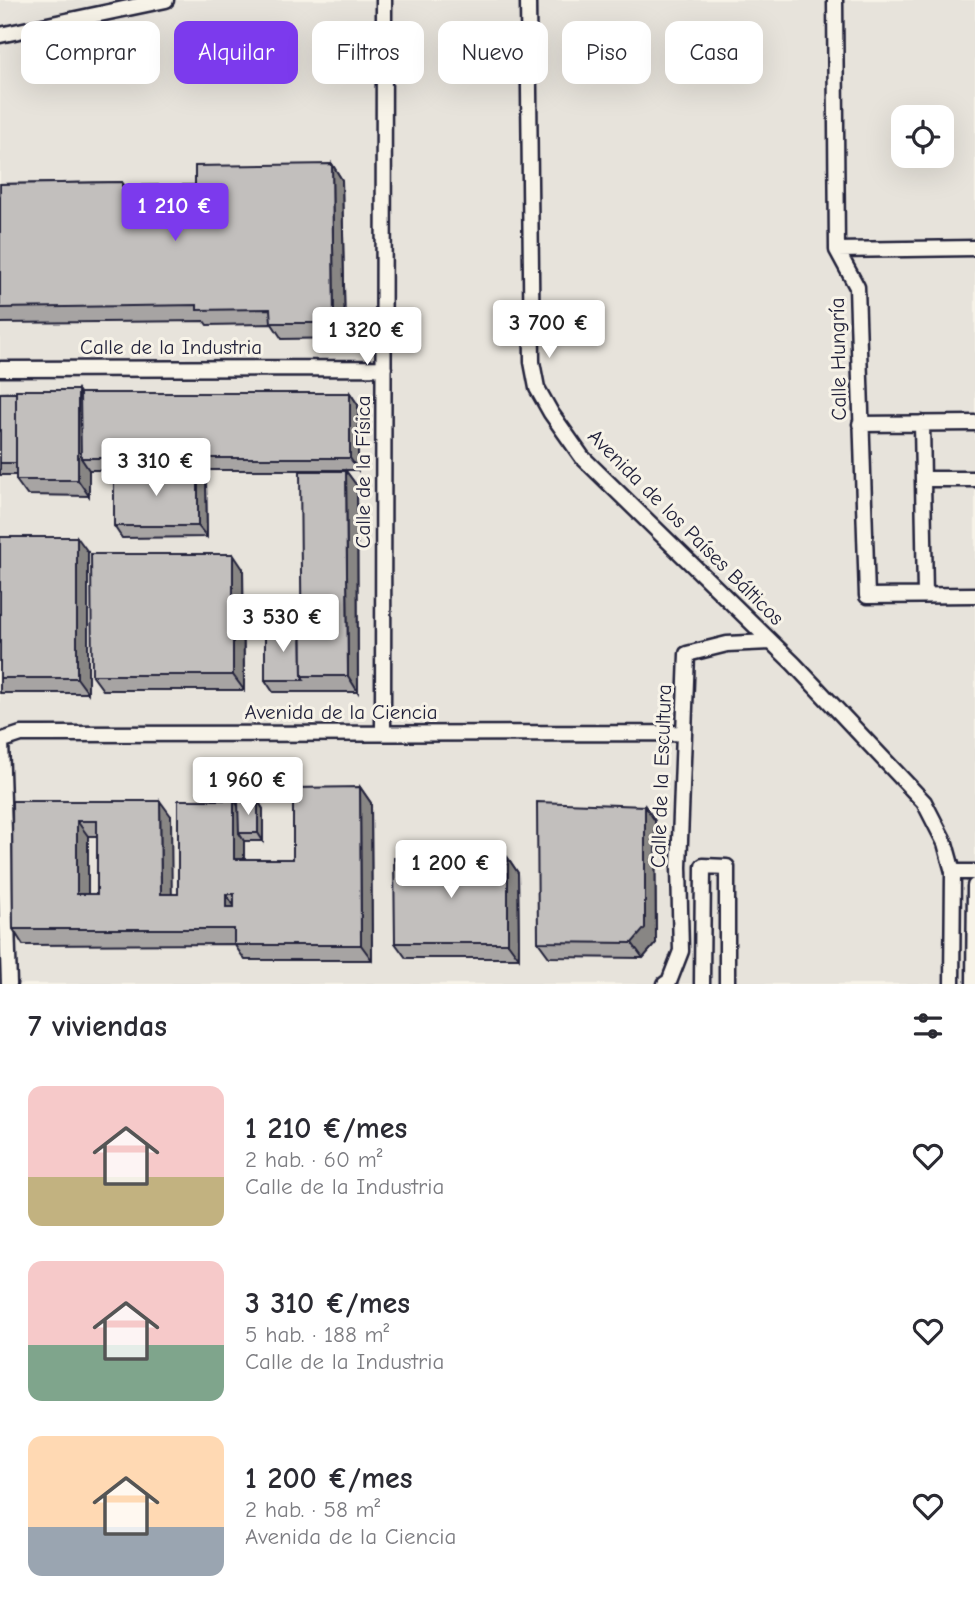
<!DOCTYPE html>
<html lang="es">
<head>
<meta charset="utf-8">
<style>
  :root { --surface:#fff; --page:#f7f7f7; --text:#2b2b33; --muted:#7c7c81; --accent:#7c3aed }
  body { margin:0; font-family:"Comic Neue",sans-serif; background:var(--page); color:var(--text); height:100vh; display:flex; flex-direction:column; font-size:26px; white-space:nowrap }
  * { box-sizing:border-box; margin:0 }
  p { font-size:23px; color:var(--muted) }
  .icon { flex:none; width:38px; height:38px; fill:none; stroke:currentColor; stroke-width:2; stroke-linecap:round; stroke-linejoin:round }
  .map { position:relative; height:984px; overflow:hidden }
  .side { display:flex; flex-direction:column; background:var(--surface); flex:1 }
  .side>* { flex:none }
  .banner { position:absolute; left:21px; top:21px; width:934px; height:63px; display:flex; gap:14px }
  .fabs { position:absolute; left:891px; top:105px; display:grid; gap:14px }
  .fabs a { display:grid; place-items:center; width:63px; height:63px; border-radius:14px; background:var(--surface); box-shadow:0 7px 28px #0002; font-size:35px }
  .price { position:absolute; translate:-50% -60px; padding:0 16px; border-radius:7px; background:#fff; color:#222; font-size:23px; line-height:46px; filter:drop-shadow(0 2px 4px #0008) }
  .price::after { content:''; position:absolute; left:50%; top:42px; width:21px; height:16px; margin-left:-10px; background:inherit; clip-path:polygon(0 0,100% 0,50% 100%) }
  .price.on { background:var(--accent); color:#fff }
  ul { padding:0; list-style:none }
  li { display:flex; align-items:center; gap:21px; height:175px; padding:0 28px }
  li span { display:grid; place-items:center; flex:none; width:196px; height:140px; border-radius:14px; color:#555 }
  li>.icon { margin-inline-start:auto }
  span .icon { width:84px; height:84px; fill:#fffc; stroke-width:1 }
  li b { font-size:30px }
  h2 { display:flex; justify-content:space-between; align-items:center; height:84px; padding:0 28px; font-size:30px }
  .pill { padding:0 24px; border-radius:14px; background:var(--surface); box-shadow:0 7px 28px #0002; font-size:24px; line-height:63px }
  .pill.on { background:var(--accent); color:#fff }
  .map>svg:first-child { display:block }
  .built { fill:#e7e3db; fill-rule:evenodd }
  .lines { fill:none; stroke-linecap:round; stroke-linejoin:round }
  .street-casing { stroke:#22223b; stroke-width:19 }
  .street { stroke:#f7f3e8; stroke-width:14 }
  .wall { fill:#a7a4a3; stroke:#22223b; stroke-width:2; fill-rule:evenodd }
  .shaded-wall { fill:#888684; stroke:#22223b; stroke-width:2 }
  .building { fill:#c2bfbd; stroke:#22223b; stroke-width:2; fill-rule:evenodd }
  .labels { text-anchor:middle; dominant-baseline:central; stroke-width:6; stroke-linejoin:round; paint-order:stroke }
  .street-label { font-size:21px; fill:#22223b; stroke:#f7f3e8 }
</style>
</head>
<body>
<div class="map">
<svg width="975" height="984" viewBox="0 0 975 984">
  <rect width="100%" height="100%" fill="#f7f3e8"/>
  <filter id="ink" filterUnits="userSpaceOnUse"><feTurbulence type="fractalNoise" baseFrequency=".0143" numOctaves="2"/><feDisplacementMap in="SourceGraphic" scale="14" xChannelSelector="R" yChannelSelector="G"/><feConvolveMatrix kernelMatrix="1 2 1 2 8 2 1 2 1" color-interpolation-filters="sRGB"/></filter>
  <g filter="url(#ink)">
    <path class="built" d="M0,0H975V984H0ZM903,117H942V156H903Z"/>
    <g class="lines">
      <g class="street-casing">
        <path id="street" d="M528,0L532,362L537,388L551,413L582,457L794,664L924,802L945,843L953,872L952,984
          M835,0L837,250L857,287L867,596L975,595
          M0,35L166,0
          M837,250L975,248
          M0,369L384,368
          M922,423L925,595
          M860,424L975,423
          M923,479H975
          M383,733L384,0
          M0,741L21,734L684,733
          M1,741L9,984
          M953,872H975
          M665,984L669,982L681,951L679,867L687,654L727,644L770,642
          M702,984L703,866L727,867V984
          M974,984L975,886"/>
      </g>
      <use href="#street" class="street"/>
    </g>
    <path class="wall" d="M332,164L342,180L345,338L282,339L272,324L207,325L204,321L0,323V184L122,182L125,186L195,185Z
      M78,390L80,393H350L358,405V470H198L206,481L207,537L122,538L114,526V470H89V496L27,495L16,480V475H0V393Z
      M346,471L357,486L358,692H273L265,680L301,628Z
      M0,537L88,552V693H0Z
      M243,569L244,690H103L92,675Z
      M360,787L371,803L372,960H245L234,944L23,945L13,929L12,801L171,816V894H178L239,807L258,801L263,809V841H244V859H293ZM88,836H97V894H88Z
      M645,806L655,821L656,943L643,958L549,957L538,942Z
      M508,858L518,873L519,958H406L395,943Z"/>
    <path class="shaded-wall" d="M332,164L342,180L345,338L334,323Z
      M78,390L89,405L81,458L89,470V496L78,480Z
      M350,393L358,405V470L350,458Z
      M198,469L206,481L207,537L198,526Z
      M346,471L357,486L358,692L348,676Z
      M77,537L88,552V693L77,678Z
      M233,554L243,569L244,690L233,675Z
      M360,787L371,803L372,960L361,945Z
      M234,800L244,815L239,833L244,841V874L234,859Z
      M160,801L171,816L172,909L161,894Z
      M258,801L263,809V841L258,833Z
      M645,806L655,821L656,943L643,958L632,943Z
      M77,821L88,836V909L77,894Z
      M508,858L518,873L519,958L508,943Z
      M226,894L237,910L226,907Z"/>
    <path class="building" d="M332,164L334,323H271L270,309L197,310V305L0,308V184L122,182V186L195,185V166Z
      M16,390H78V480H16Z
      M0,393H16V463H0Z
      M80,393H350V458H81Z
      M114,469H198V526H114Z
      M300,471H346L348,676H302Z
      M0,537H77V678H0Z
      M91,554H233V675H92Z
      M265,628H301L302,676L304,680H265Z
      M360,787L361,945H234V929H13L12,801H160L161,894H178V800H234V859H293V788ZM77,821H97V894H77ZM226,894H234V907H226Z
      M238,801H258V833H239Z
      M537,802L645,806V928L632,943L538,942Z
      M394,858H508V943H395Z"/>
  </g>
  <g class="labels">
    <g class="street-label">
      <text x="171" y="347">Calle de la Industria</text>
      <text transform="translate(838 359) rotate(-91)">Calle Hungría</text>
      <text transform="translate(363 472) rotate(-90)">Calle de la Física</text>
      <text transform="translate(686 527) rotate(45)">Avenida de los Países Bálticos</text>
      <text x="341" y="712">Avenida de la Ciencia</text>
      <text transform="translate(661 776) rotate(-88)">Calle de la Escultura</text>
    </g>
  </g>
</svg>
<div class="fabs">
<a><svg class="icon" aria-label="locate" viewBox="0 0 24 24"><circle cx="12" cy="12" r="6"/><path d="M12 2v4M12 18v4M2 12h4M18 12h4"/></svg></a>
</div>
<b class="price on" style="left:175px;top:243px">1 210 €</b>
<b class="price" style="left:549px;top:360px">3 700 €</b>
<b class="price" style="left:367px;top:367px">1 320 €</b>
<b class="price" style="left:156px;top:498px">3 310 €</b>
<b class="price" style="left:283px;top:654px">3 530 €</b>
<b class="price" style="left:248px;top:817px">1 960 €</b>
<b class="price" style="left:451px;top:900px">1 200 €</b>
<div class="banner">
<a class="pill">Comprar</a>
<a class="pill on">Alquilar</a>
<a class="pill">Filtros</a>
<a class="pill">Nuevo</a>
<a class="pill">Piso</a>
<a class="pill">Casa</a>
</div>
</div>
<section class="side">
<h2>7 viviendas<svg class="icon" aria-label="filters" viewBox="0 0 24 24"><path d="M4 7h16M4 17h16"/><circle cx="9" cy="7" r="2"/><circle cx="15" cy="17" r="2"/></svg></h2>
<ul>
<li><span style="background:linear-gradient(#f6c9c9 65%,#c2b280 0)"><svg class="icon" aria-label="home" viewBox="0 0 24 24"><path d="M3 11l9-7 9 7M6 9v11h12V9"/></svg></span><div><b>1 210 €/mes</b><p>2 hab. · 60 m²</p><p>Calle de la Industria</p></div><svg class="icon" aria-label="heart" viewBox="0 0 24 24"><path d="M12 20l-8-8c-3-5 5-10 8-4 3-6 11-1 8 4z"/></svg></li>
<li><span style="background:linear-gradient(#f6c9c9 60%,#7fa58c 0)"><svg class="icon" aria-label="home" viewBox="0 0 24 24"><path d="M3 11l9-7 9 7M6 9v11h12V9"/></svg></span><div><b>3 310 €/mes</b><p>5 hab. · 188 m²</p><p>Calle de la Industria</p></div><svg class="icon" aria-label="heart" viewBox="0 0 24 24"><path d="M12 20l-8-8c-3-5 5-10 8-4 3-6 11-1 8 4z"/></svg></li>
<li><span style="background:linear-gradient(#ffd9b3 65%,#9aa5b1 0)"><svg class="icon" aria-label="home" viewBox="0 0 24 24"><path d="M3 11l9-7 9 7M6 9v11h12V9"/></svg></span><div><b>1 200 €/mes</b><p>2 hab. · 58 m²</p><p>Avenida de la Ciencia</p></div><svg class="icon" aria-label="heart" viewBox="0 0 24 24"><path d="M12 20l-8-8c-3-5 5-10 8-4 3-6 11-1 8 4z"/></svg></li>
</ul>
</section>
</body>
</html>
